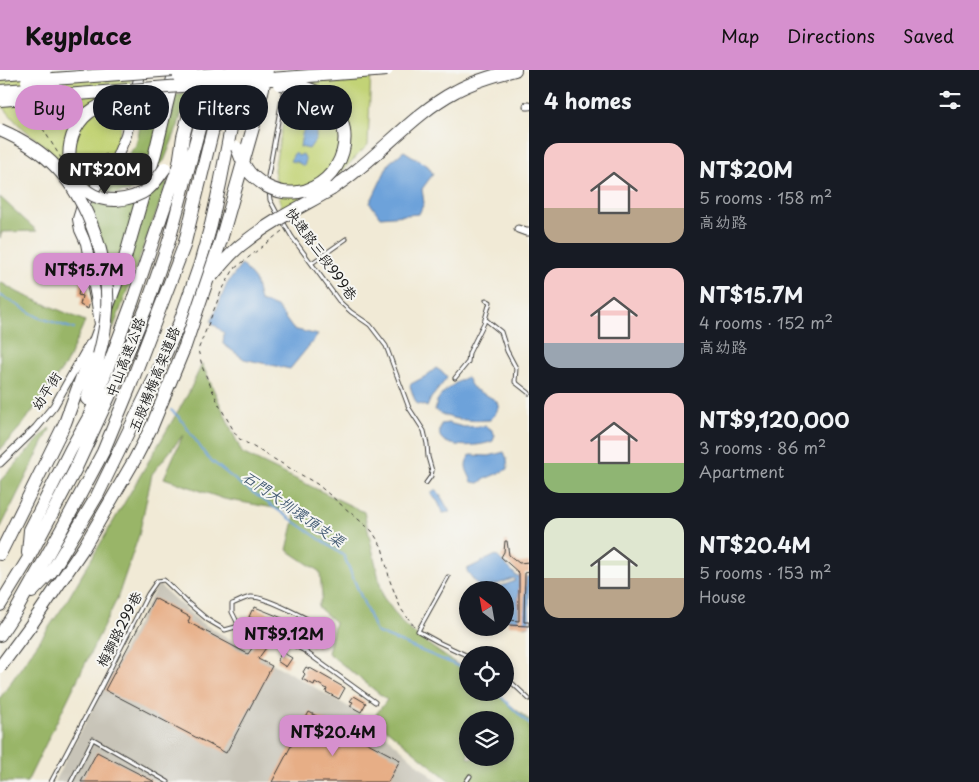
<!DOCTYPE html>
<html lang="en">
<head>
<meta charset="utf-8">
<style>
  :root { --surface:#171b24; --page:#242831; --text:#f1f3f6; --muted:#9ea1a6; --accent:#d690ce }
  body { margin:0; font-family:"Playpen Sans","LXGW WenKai TC",sans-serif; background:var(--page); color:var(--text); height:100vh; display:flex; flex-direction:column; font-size:19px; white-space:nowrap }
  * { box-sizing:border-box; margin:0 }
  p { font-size:16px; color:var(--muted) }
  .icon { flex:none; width:28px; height:28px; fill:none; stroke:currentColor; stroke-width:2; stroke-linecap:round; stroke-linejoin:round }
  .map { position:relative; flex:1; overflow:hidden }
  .panel { display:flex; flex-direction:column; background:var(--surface); width:450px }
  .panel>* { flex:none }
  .banner { position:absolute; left:15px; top:15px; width:439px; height:45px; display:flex; gap:10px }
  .needle { width:32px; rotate:329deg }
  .fabs { position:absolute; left:459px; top:511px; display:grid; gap:10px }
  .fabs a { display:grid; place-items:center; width:55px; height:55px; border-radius:50%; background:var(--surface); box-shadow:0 2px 8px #0003; font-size:25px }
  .price { position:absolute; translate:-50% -42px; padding:0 11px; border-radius:10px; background:var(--accent); color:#111; font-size:16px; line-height:32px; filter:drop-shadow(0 1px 2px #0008) }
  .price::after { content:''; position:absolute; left:50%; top:30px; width:15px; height:11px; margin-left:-8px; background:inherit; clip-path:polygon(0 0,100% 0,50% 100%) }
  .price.on { background:#222; color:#fff }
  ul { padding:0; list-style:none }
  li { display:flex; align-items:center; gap:15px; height:125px; padding:0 15px }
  li span { display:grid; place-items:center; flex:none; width:140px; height:100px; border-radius:15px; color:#555 }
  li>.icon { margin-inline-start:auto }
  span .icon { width:60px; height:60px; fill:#fffc; stroke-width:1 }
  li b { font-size:21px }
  h2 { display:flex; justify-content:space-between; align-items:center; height:60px; padding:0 15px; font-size:21px }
  .tag { padding:0 18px; border-radius:22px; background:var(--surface); box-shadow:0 2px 8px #0003; font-size:18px; line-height:45px }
  .tag.on { background:var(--accent); color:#111 }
  header { display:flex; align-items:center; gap:30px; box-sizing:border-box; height:70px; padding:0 25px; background:var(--accent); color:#111 }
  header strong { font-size:24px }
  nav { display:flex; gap:28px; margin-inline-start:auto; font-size:18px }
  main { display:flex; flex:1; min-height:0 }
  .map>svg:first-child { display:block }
  .industrial { fill:#c8c4b8 }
  .green { fill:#c2d376; stroke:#6f7849 }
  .forest { fill:#99b567; stroke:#5a6842; fill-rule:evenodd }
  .water { fill:#6da2da; stroke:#445f7b }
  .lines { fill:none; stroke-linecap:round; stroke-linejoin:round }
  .stream { stroke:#6da2da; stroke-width:2 }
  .building { fill:#e7ae86 }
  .lane-casing { stroke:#3c3b38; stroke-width:5 }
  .street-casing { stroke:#3c3b38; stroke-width:9 }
  .secondary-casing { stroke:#3c3b38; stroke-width:12 }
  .highway-casing { stroke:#3c3b38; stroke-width:14 }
  .path { stroke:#3c3b38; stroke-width:1; stroke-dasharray:4 4; stroke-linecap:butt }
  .lane { stroke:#fff; stroke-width:3 }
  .street { stroke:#fff; stroke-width:7 }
  .secondary { stroke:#fff; stroke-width:10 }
  .highway { stroke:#fff; stroke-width:12 }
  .highway-bridge-casing { stroke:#3c3b38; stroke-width:14; stroke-linecap:butt }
  .highway-bridge { stroke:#fff; stroke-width:12 }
  .labels { text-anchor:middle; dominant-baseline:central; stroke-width:4; stroke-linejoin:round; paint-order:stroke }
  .street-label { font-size:14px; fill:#1c1c1c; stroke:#f6f6f2 }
  .water-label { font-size:15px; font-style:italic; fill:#405871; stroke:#f6f6f2 }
</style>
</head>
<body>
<header>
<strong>Keyplace</strong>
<nav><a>Map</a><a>Directions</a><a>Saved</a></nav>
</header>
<main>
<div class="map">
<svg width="529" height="712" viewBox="0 0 529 712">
  <rect width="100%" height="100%" fill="#f6f6f2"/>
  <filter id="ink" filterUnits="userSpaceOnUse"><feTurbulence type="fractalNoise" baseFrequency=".02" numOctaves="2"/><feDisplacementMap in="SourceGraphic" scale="10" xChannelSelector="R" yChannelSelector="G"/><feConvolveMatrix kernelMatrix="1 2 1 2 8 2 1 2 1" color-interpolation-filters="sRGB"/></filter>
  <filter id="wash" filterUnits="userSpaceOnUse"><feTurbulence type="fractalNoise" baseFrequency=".0096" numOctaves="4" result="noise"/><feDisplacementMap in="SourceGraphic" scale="20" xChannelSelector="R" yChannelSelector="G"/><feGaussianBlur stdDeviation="1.12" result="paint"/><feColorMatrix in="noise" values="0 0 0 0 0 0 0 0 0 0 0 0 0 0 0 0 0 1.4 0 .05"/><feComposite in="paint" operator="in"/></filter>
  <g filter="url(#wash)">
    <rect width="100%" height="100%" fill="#f1ead6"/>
    <path class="industrial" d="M158,514L200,552L363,645L438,712H54Z"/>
    <path class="green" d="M0,0H133L120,60L111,88L87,123L78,130L49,80L17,53L0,33Z
      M293,0H371L368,75L342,101L282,139L274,100Z"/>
    <path class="forest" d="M186,24L178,56L164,91L130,121L113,124L100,119L136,75L146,29Z
      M168,111L113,259L109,197L91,138L93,132L114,137L139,129Z
      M0,127L37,161L2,162L0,168Z
      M0,212L19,223L85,251L66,294L23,354L0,380Z
      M202,294L242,383L364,442L383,527L404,555L432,577L467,601L468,622L495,623L529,650V712H451L373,648L387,630L328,583L335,552L318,537L322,526L320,502L287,480L296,442L224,429L164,408L183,365L152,404L139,465L117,529L27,712H0V628L65,534L188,324ZM468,650H505V688H468Z
      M49,358L50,359L0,459V411Z"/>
    <path class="water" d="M316,41V69L309,79L300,77C302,60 305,53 316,41Z
      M404,81L428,96L433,104L422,119L424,133L419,144L380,147L370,133L389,93Z
      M295,82L298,86L303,84L306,90L304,96L297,92L290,91Z
      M242,194L255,210L260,231L277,237L293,259L318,265L290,299L244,289L223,274L224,263L211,252L227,214Z
      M436,298L445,304L447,308L436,322L431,328L427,337L423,335L417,334L414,328L410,316L411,314L426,306Z
      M467,307C469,312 472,318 476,320C491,329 509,330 490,350C472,351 449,351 435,340C436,337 436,334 437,331C442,322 457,311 467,307Z
      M448,353L464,357L485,356L491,359L495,365L493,371C482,376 451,379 442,369C438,365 440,360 441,354Z
      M504,382L507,389L508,399L487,408L479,413L472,412C468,401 462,397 470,385L489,386Z
      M434,420H437L450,442L443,443L438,432L431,424Z
      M496,485L514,503L515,505L519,506L518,551L505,549V520H491L515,511V508L481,520L467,501V499Z
      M529,506V556H524L526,507Z"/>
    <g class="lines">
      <path class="stream" d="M0,225L38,247L74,259
        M171,340L180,348L208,388L239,413L344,486L376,562L468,600
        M496,622L529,654"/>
    </g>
    <g id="blocks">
      <path class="building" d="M82,210L86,212L90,232L88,239L80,235L82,226L78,225Z
        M505,471H507L509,485L519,493L529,492V502L525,503L524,552H529V556L508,555V550L519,551V503L501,487L504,482Z
        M154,528L190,547L188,552L248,584L255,574L252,572L256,567L268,575L258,589L272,596L226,683L105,620Z
        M255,537L292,552L289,560L284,558L283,561L272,557L274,553L263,549L262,552L249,547L252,540L254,541Z
        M310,560L323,570L318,577L314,574L312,577L303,570Z
        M282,582L292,588L286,597L277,591Z
        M306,597L309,599L310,598L345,618L339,629L326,622L327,619L315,612L314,615L302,609L305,604L303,602Z
        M354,626L366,633L361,642L350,636L353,632L350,631Z
        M309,642L400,690L388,712H272Z
        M97,682L155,712H81Z"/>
    </g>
  </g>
  <g filter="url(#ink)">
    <use href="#blocks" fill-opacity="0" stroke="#3c3b38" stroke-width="1"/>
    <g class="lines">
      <g class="lane-casing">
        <path id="lane" d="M267,112L284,18
          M269,121L270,130L278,145
          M282,150L292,167L339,231L351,242L370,255L386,276L409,338L424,361L427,374L428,387L432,401L431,406L426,413
          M312,193L346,169
          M485,249L501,262L507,281L516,298L515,312L529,323
          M455,308L468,292L469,283L484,253L490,232L486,230
          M448,507L418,561L438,572L468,586
          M239,556L232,542V534C238,532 244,528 251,527C266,526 316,553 330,562
          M505,608L511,612L529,629
          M51,712L97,625L148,524L157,511L164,510L189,534L208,550L225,560L239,556L283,570L303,580L375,632
          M71,712L93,669L168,712
          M466,712L470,706"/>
      </g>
      <g class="street-casing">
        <path id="street" d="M527,36H529
          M518,159L526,162H529
          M0,393L36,358L54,336L89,274"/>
      </g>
      <g class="secondary-casing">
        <path id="secondary" d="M100,254L96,227L86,173L80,160L78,149L82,136L117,87L126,65L141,0"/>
      </g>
      <g class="highway-casing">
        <path id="highway" d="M332,119C340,113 349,107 357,100C390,74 418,41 456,21C474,11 495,5 515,0
          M87,329L93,310L99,285
          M28,483L30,460L71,379L89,347L132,233L179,94L183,67L199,6
          M0,484L65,353L123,195L155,83L175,0
          M32,522L52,501L97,426L156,305L179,254L200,194L211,155L220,114L242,2
          M0,535L27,491L75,400L113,318L146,238L169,171L207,29L212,5
          M0,565L17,539L64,455L103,382L129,319L184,176L227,2"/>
      </g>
      <path class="path" d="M30,38L61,88
        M81,95H83L109,83
        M282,161L234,199L221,222L198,280L203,299L219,335L238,368L317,414L372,461L382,477L390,511L401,539L414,556"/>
      <use href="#lane" class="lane"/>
      <use href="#street" class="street"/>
      <use href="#secondary" class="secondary"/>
      <use href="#highway" class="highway"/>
      <g class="highway-bridge-casing">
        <path id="highway-bridge" d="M0,4L46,0
          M179,7L266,0
          M27,11L173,0
          M0,21L42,18
          M136,26C119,28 97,34 84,47C55,78 71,131 116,130C128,129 139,126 148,119C155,113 160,105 165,98
          M0,30L387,0
          M0,60C21,69 41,81 57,98C89,132 110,193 107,240C106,255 103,270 99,285
          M237,78C240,86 243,95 249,102C253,107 260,112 266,116C310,140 358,94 341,49C339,45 339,41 337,38C324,20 299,15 279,14
          M212,206C222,194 232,181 245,172C271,151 303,136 332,119
          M0,597L31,555L84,477L135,389L152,356L185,276L221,170L258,40L267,0"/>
      </g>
      <use href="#highway-bridge" class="highway-bridge"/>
    </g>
  </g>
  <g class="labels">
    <g class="street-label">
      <text transform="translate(322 184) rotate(54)">快速路三段999巷</text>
      <text transform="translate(125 287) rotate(-69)">中山高速公路</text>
      <text transform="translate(154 309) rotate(-68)">五股楊梅高架道路</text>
      <text transform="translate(46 321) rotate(-57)">幼平街</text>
      <text transform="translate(119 559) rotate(-63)">梅獅路299巷</text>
    </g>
    <g class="water-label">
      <text transform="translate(294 438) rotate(35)">石門大圳環頂支渠</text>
    </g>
  </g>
</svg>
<div class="fabs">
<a><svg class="needle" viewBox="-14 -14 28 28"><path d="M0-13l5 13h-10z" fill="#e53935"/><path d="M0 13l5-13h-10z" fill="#9ea1a6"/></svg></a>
<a><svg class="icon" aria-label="locate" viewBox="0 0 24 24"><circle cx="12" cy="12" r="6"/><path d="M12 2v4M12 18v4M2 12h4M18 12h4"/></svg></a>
<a><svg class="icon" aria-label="layers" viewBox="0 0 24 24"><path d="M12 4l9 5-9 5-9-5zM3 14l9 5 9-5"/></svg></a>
</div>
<b class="price on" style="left:105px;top:125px">NT$20M</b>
<b class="price" style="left:84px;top:225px">NT$15.7M</b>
<b class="price" style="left:284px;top:589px">NT$9.12M</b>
<b class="price" style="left:333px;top:687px">NT$20.4M</b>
<div class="banner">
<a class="tag on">Buy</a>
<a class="tag">Rent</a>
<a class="tag">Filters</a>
<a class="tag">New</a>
</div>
</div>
<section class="panel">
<h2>4 homes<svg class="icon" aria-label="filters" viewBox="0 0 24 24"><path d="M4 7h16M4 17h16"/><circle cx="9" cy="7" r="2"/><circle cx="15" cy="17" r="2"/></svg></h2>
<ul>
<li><span style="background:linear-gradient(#f6c9c9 65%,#b9a48a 0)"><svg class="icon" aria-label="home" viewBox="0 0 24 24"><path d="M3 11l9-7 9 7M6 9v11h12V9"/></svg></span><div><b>NT$20M</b><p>5 rooms · 158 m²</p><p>高幼路</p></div></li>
<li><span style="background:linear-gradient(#f6c9c9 75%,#9aa5b1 0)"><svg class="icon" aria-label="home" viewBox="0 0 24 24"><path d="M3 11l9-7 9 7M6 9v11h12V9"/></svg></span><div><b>NT$15.7M</b><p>4 rooms · 152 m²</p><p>高幼路</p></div></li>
<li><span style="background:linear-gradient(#f6c9c9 70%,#8fb573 0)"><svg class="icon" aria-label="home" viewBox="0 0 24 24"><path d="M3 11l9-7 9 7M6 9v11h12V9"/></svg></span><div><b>NT$9,120,000</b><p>3 rooms · 86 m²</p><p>Apartment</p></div></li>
<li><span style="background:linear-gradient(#dfe7d0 60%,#b9a48a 0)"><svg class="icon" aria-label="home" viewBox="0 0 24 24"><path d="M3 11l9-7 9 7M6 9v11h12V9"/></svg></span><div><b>NT$20.4M</b><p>5 rooms · 153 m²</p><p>House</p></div></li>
</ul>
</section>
</main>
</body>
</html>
